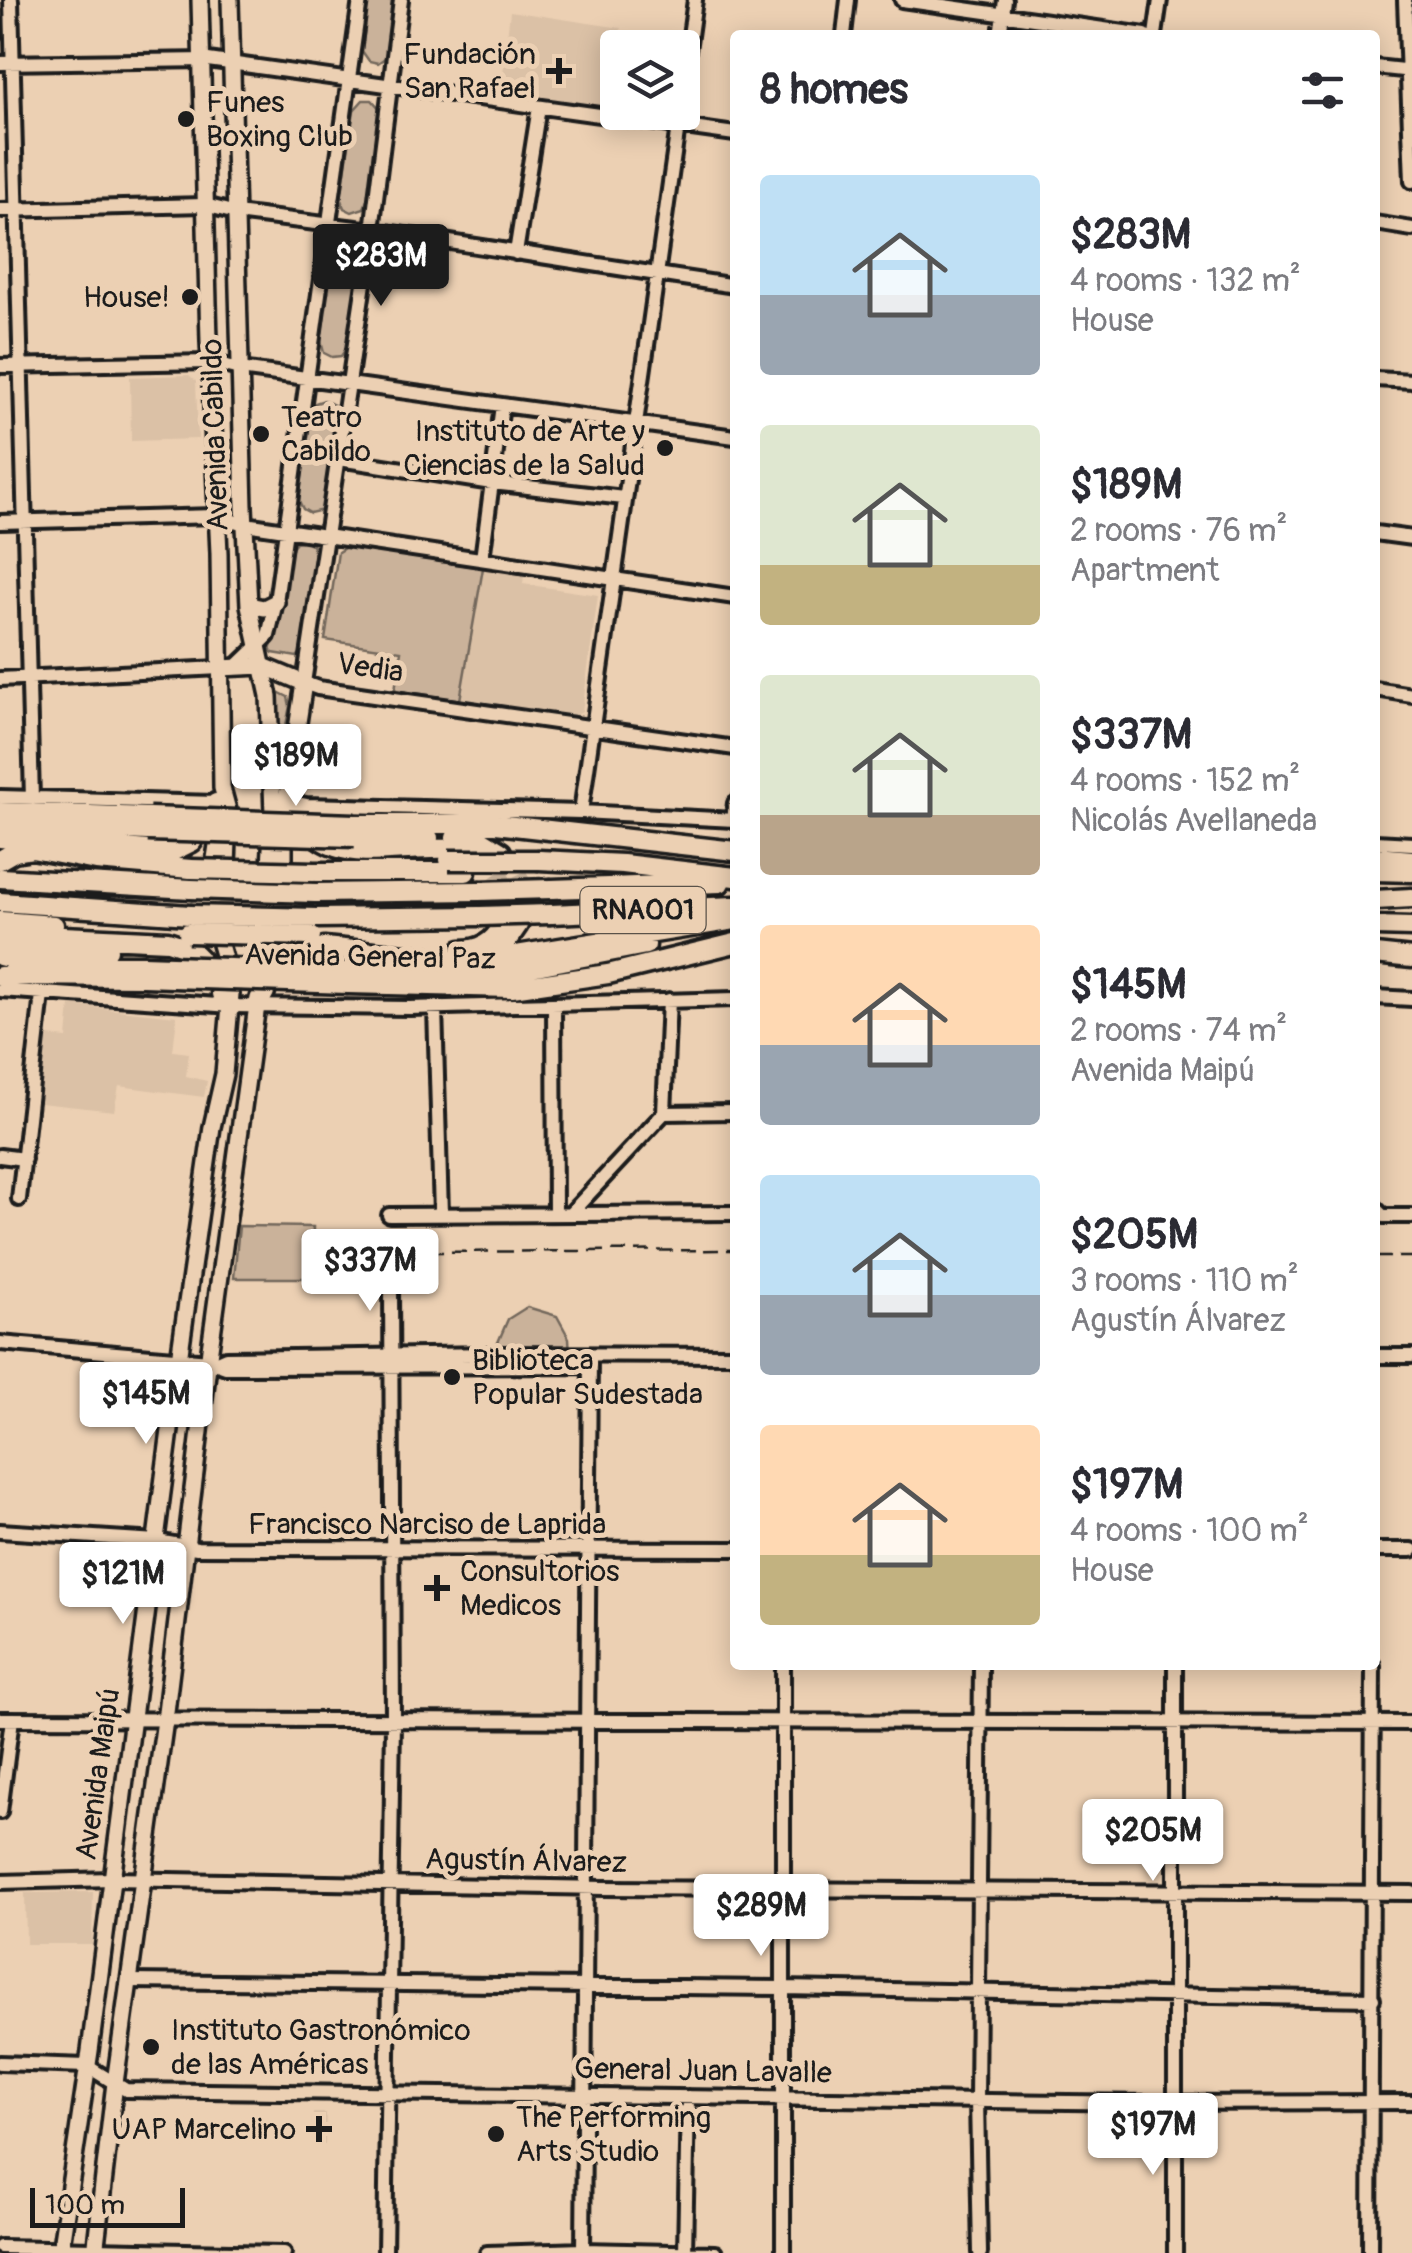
<!DOCTYPE html>
<html lang="en">
<head>
<meta charset="utf-8">
<style>
  :root { --surface:#fff; --page:#f7f7f7; --text:#2b2b33; --muted:#7c7c81; --accent:#1c1c1c }
  body { margin:0; font-family:Pangolin,sans-serif; background:var(--page); color:var(--text); height:100vh; display:flex; flex-direction:column; font-size:38px; white-space:nowrap }
  * { box-sizing:border-box; margin:0 }
  p { font-size:32px; color:var(--muted) }
  .icon { flex:none; width:55px; height:55px; fill:none; stroke:currentColor; stroke-width:2; stroke-linecap:round; stroke-linejoin:round }
  .map { position:relative; flex:1; overflow:hidden }
  .sheet { position:absolute; left:730px; top:30px; width:650px; height:1640px; display:flex; flex-direction:column; background:var(--surface); border-radius:10px; box-shadow:0 5px 25px #0003 }
  .sheet>* { flex:none }
  .tools { position:absolute; left:600px; top:30px; display:grid; gap:20px }
  .tools a { display:grid; place-items:center; width:100px; height:100px; border-radius:10px; background:var(--surface); box-shadow:0 5px 25px #0003; font-size:50px }
  .scale { position:absolute; left:30px; bottom:25px; width:155px; box-sizing:border-box; padding-left:10px; border:5px solid #1c1c1c; border-top:0; font-size:28px; line-height:35px; white-space:nowrap; color:#1c1c1c; -webkit-text-stroke:8px #ecd0b3; paint-order:stroke }
  .price { position:absolute; translate:-50% -85px; padding:0 22px; border-radius:10px; background:#fff; color:#222; font-size:32px; line-height:65px; filter:drop-shadow(0 2px 5px #0008) }
  .price::after { content:''; position:absolute; left:50%; top:60px; width:30px; height:22px; margin-left:-15px; background:inherit; clip-path:polygon(0 0,100% 0,50% 100%) }
  .price.active { background:var(--accent); color:#fff }
  ul { padding:0; list-style:none }
  li { display:flex; align-items:center; gap:30px; height:250px; padding:0 30px }
  li span { display:grid; place-items:center; flex:none; width:280px; height:200px; border-radius:10px; color:#555 }
  li>.icon { margin-inline-start:auto }
  span .icon { width:120px; height:120px; fill:#fffc; stroke-width:1 }
  li b { font-size:42px }
  h2 { display:flex; justify-content:space-between; align-items:center; height:120px; padding:0 30px; font-size:42px }
  .map>svg:first-child { display:block }
  .built { fill:#dbc1a6 }
  .green { fill:#cab29a; stroke:#73675b; stroke-width:2.5 }
  .lines { fill:none; stroke-linecap:round; stroke-linejoin:round }
  .major-tunnel { stroke:#c2ac95; stroke-width:15; stroke-dasharray:15 8; stroke-linecap:butt }
  .highway-tunnel { stroke:#c2ac95; stroke-width:18; stroke-dasharray:18 9; stroke-linecap:butt }
  .minor-casing { stroke:#1c1c1c; stroke-width:20 }
  .major-casing { stroke:#1c1c1c; stroke-width:22 }
  .highway-casing { stroke:#1c1c1c; stroke-width:25 }
  .minor { stroke:#ecd0b3; stroke-width:12 }
  .major { stroke:#ecd0b3; stroke-width:15 }
  .highway { stroke:#ecd0b3; stroke-width:18 }
  .rail { stroke:#1c1c1c; stroke-width:2.5; stroke-dasharray:15 8; stroke-linecap:butt }
  .highway-bridge-casing { stroke:#1c1c1c; stroke-width:25; stroke-linecap:butt }
  .highway-bridge { stroke:#ecd0b3; stroke-width:18 }
  .poi-dot { fill:#1c1c1c; stroke:#ecd0b3; stroke-width:4 }
  .labels { text-anchor:middle; dominant-baseline:central; stroke-width:10; stroke-linejoin:round; paint-order:stroke }
  .shield { fill:#ecd0b3; stroke:#5a5249; stroke-width:2.5 }
  .shield-label { font-size:28px; font-weight:bold; fill:#1c1c1c }
  .poi-label { font-size:30px; fill:#1c1c1c; stroke:#ecd0b3; text-anchor:start }
  .street-label { font-size:30px; fill:#1c1c1c; stroke:#ecd0b3 }
</style>
</head>
<body>
<div class="map">
<svg width="1412" height="2253" viewBox="0 0 1412 2253">
  <rect width="100%" height="100%" fill="#ecd0b3"/>
  <filter id="ink" filterUnits="userSpaceOnUse"><feTurbulence type="fractalNoise" baseFrequency=".01" numOctaves="2"/><feDisplacementMap in="SourceGraphic" scale="20" xChannelSelector="R" yChannelSelector="G"/><feConvolveMatrix kernelMatrix="1 2 1 2 8 2 1 2 1" color-interpolation-filters="sRGB"/></filter>
  <g filter="url(#ink)">
    <path class="built" d="M510,11L621,28L608,107L501,91Z
      M189,375L196,381L198,439L131,441L130,377Z
      M483,568L524,575L523,584L598,595L582,712L575,716L460,700Z
      M70,1005L177,1016L173,1051L189,1053L186,1076L207,1081L204,1097L119,1086L114,1111L40,1103L47,1036L67,1038Z
      M93,1892L92,1944H26L25,1893Z
      M313,2113H326L325,2145H312Z"/>
    <path class="green" d="M368,0H396L389,55L378,63L369,61L362,51Z
      M363,100H372L381,110L372,188L364,208L352,212L344,208L341,200L354,110Z
      M341,246L354,248L359,261L348,346L341,356L332,357L324,353L321,341L332,256Z
      M324,400L336,406L338,416L327,502L323,510L310,513L303,509L299,501L310,411L315,403Z
      M304,540L312,545L315,555L301,653L297,657L273,653L270,650L281,618L292,547L296,542Z
      M346,547L483,568L460,700L395,690L401,651L325,640L338,552Z
      M276,691L288,697L290,706L282,744L281,796H277Z
      M239,1226L313,1227L312,1278H234Z
      M527,1307L557,1316L569,1338L570,1354H493L508,1319Z"/>
    <g class="lines">
      <path class="major-tunnel" d="M225,927L227,866
        M267,928L270,866
        M277,928L284,867"/>
      <path class="highway-tunnel" d="M502,853C524,874 528,897 518,925
        M478,854C503,871 514,897 502,926"/>
      <g class="minor-casing">
        <path id="minor" d="M11,0L32,799
          M401,0L372,230L304,683L318,688L735,748
          M902,0L1145,35
          M1405,0L1412,181
          M844,35L848,0
          M1000,35L1005,0
          M1155,35L1160,0
          M0,63L208,60L735,134
          M1375,67L1412,71
          M682,93L695,0
          M0,210L205,205L236,213L372,230L735,286
          M1375,223L1412,229
          M516,253L539,107
          M0,366L210,362L240,369L735,437
          M1375,379L1412,381
          M339,459L492,483L624,498
          M0,522L216,516L245,524L735,597
          M1375,533L1412,538
          M482,559L502,405
          M238,665L268,636L276,602L360,0
          M0,679L220,668
          M1375,689L1412,695
          M0,797L216,803
          M286,801L306,805L581,812L735,820
          M581,812L680,112
          M733,820L735,803
          M1375,842L1412,844
          M0,990L232,1006L410,1008L735,999
          M1375,997L1412,999
          M554,1004L555,1213
          M435,1008L441,1214
          M664,1113L669,1000
          M0,1156L24,1159
          M19,1199L42,994
          M1375,1208L1383,1216H1412
          M570,1214L664,1113L735,1112
          M389,1215L735,1213
          M0,1343L209,1361L226,1367L590,1366
          M1375,1356H1412
          M217,1362L226,1358L493,1354L735,1355
          M0,1531L157,1541L197,1548L735,1549
          M1375,1550H1412
          M1175,1665V2253
          M0,1719L1412,1723
          M0,1812L12,1719
          M0,1882L112,1879L603,1888L1412,1893
          M129,1981L782,1988L1373,1999
          M0,2063L87,2066L126,2090L1152,2103L1412,2102
          M0,2247L284,2253
          M385,2253L393,1722L391,1284
          M487,2253L583,2250L715,2253
          M583,2253L590,1355
          M685,2253L688,2097
          M783,2253V1665
          M980,2253L977,2100L981,1665
          M1370,2253L1373,1665"/>
      </g>
      <g class="major-casing">
        <path id="major" d="M200,0L209,341L219,553L222,788L229,814L227,866
          M230,0L244,507L249,605L269,696L273,814L270,866
          M249,605L264,608L276,602
          M220,668L263,666L304,683L284,815V867
          M214,865L220,825
          M219,941L225,962
          M265,964L276,942
          M60,2253L90,2051L181,1345L212,1127L224,1074L231,994
          M95,2253L115,2083L165,1720L210,1349L258,998"/>
      </g>
      <g class="highway-casing">
        <path id="highway" d="M286,801C325,867 364,850 431,849C447,849 463,847 478,854
          M0,812L149,817
          M355,824H496L735,851
          M0,825L148,831
          M355,837L429,838
          M0,838L172,852L192,842L216,803
          M455,838L483,841L501,852
          M1375,857L1412,860
          M0,860L14,852L32,849L96,861L191,869
          M539,860L623,864L735,877
          M1375,871L1412,872
          M314,872H466
          M0,878L191,889
          M552,889L720,883
          M315,893L479,891
          M1375,900L1412,898
          M0,902L190,915
          M551,914L735,906
          M317,918L480,916
          M0,921L54,925
          M1375,926L1412,927
          M0,933L168,941L189,948L201,960
          M0,940L28,950H108
          M461,950C480,950 493,943 502,926
          M491,953L505,944L518,925
          M1375,954L1412,958
          M0,956L27,963L143,965
          M295,964L309,952L324,947L444,959L504,957L735,920
          M349,972L468,975L516,970L646,945
          M0,976L144,977
          M348,984L512,988L608,974L735,943
          M221,994L232,1006
          M257,1006L265,992"/>
      </g>
      <use href="#minor" class="minor"/>
      <use href="#major" class="major"/>
      <use href="#highway" class="highway"/>
      <path class="rail" d="M428,1252L735,1250
        M1375,1257H1412"/>
      <g class="highway-bridge-casing">
        <path id="highway-bridge" d="M149,817L355,824
          M148,831L355,837
          M449,860H539
          M191,869L314,872
          M191,889L315,893
          M479,891L552,889
          M190,915L317,918
          M480,916L551,914
          M188,933L311,936
          M143,965L349,972
          M144,977L348,984"/>
      </g>
      <use href="#highway-bridge" class="highway-bridge"/>
    </g>
  </g>
  <g class="poi-dot">
    <path d="M554 56h10v10h10v10h-10v10h-10v-10h-10v-10h10z"/>
    <circle cx="186" cy="119" r="10"/>
    <circle cx="190" cy="297" r="10"/>
    <circle cx="261" cy="434" r="10"/>
    <circle cx="665" cy="448" r="10"/>
    <circle cx="452" cy="1377" r="10"/>
    <path d="M432 1573h10v10h10v10h-10v10h-10v-10h-10v-10h10z"/>
    <circle cx="151" cy="2047" r="10"/>
    <path d="M314 2114h10v10h10v10h-10v10h-10v-10h-10v-10h10z"/>
    <circle cx="496" cy="2134" r="10"/>
  </g>
  <g class="labels">
    <rect class="shield" x="580.5" y="887" width="125" height="46" rx="8"/>
    <g class="shield-label">
      <text x="643" y="910">RNA001</text>
    </g>
    <g class="poi-label">
      <text x="536" y="54" text-anchor="end">Fundación<tspan x="536" dy="34">San Rafael</tspan></text>
      <text x="206" y="102">Funes<tspan x="206" dy="34">Boxing Club</tspan></text>
      <text x="170" y="297" text-anchor="end">House!</text>
      <text x="281" y="417">Teatro<tspan x="281" dy="34">Cabildo</tspan></text>
      <text x="645" y="431" text-anchor="end">Instituto de Arte y<tspan x="645" dy="34">Ciencias de la Salud</tspan></text>
      <text x="472" y="1360">Biblioteca<tspan x="472" dy="34">Popular Sudestada</tspan></text>
      <text x="460" y="1571">Consultorios<tspan x="460" dy="34">Medicos</tspan></text>
      <text x="171" y="2030">Instituto Gastronómico<tspan x="171" dy="34">de las Américas</tspan></text>
      <text x="516" y="2117">The Performing<tspan x="516" dy="34">Arts Studio</tspan></text>
      <text x="296" y="2129" text-anchor="end">UAP Marcelino</text>
    </g>
    <g class="street-label">
      <text transform="translate(215 435) rotate(-92)">Avenida Cabildo</text>
      <text transform="translate(370 668) rotate(8)">Vedia</text>
      <text transform="translate(370 957) rotate(1)">Avenida General Paz</text>
      <text x="427" y="1524">Francisco Narciso de Laprida</text>
      <text transform="translate(98 1774) rotate(-82)">Avenida Maipú</text>
      <text transform="translate(526 1861) rotate(1)">Agustín Álvarez</text>
      <text transform="translate(703 2071) rotate(1)">General Juan Lavalle</text>
    </g>
  </g>
</svg>
<div class="tools">
<a><svg class="icon" aria-label="layers" viewBox="0 0 24 24"><path d="M12 4l9 5-9 5-9-5zM3 14l9 5 9-5"/></svg></a>
</div>
<div class="scale">100 m</div>
<b class="price active" style="left:381px;top:309px">$283M</b>
<b class="price" style="left:296px;top:809px">$189M</b>
<b class="price" style="left:370px;top:1314px">$337M</b>
<b class="price" style="left:146px;top:1447px">$145M</b>
<b class="price" style="left:123px;top:1627px">$121M</b>
<b class="price" style="left:1153px;top:1884px">$205M</b>
<b class="price" style="left:761px;top:1959px">$289M</b>
<b class="price" style="left:1153px;top:2178px">$197M</b>
<section class="sheet">
<h2>8 homes<svg class="icon" aria-label="filters" viewBox="0 0 24 24"><path d="M4 7h16M4 17h16"/><circle cx="9" cy="7" r="2"/><circle cx="15" cy="17" r="2"/></svg></h2>
<ul>
<li><span style="background:linear-gradient(#bfe0f5 60%,#9aa5b1 0)"><svg class="icon" aria-label="home" viewBox="0 0 24 24"><path d="M3 11l9-7 9 7M6 9v11h12V9"/></svg></span><div><b>$283M</b><p>4 rooms · 132 m²</p><p>House</p></div></li>
<li><span style="background:linear-gradient(#dfe7d0 70%,#c2b280 0)"><svg class="icon" aria-label="home" viewBox="0 0 24 24"><path d="M3 11l9-7 9 7M6 9v11h12V9"/></svg></span><div><b>$189M</b><p>2 rooms · 76 m²</p><p>Apartment</p></div></li>
<li><span style="background:linear-gradient(#dfe7d0 70%,#b9a48a 0)"><svg class="icon" aria-label="home" viewBox="0 0 24 24"><path d="M3 11l9-7 9 7M6 9v11h12V9"/></svg></span><div><b>$337M</b><p>4 rooms · 152 m²</p><p>Nicolás Avellaneda</p></div></li>
<li><span style="background:linear-gradient(#ffd9b3 60%,#9aa5b1 0)"><svg class="icon" aria-label="home" viewBox="0 0 24 24"><path d="M3 11l9-7 9 7M6 9v11h12V9"/></svg></span><div><b>$145M</b><p>2 rooms · 74 m²</p><p>Avenida Maipú</p></div></li>
<li><span style="background:linear-gradient(#bfe0f5 60%,#9aa5b1 0)"><svg class="icon" aria-label="home" viewBox="0 0 24 24"><path d="M3 11l9-7 9 7M6 9v11h12V9"/></svg></span><div><b>$205M</b><p>3 rooms · 110 m²</p><p>Agustín Álvarez</p></div></li>
<li><span style="background:linear-gradient(#ffd9b3 65%,#c2b280 0)"><svg class="icon" aria-label="home" viewBox="0 0 24 24"><path d="M3 11l9-7 9 7M6 9v11h12V9"/></svg></span><div><b>$197M</b><p>4 rooms · 100 m²</p><p>House</p></div></li>
</ul>
</section>
</div>
</body>
</html>
